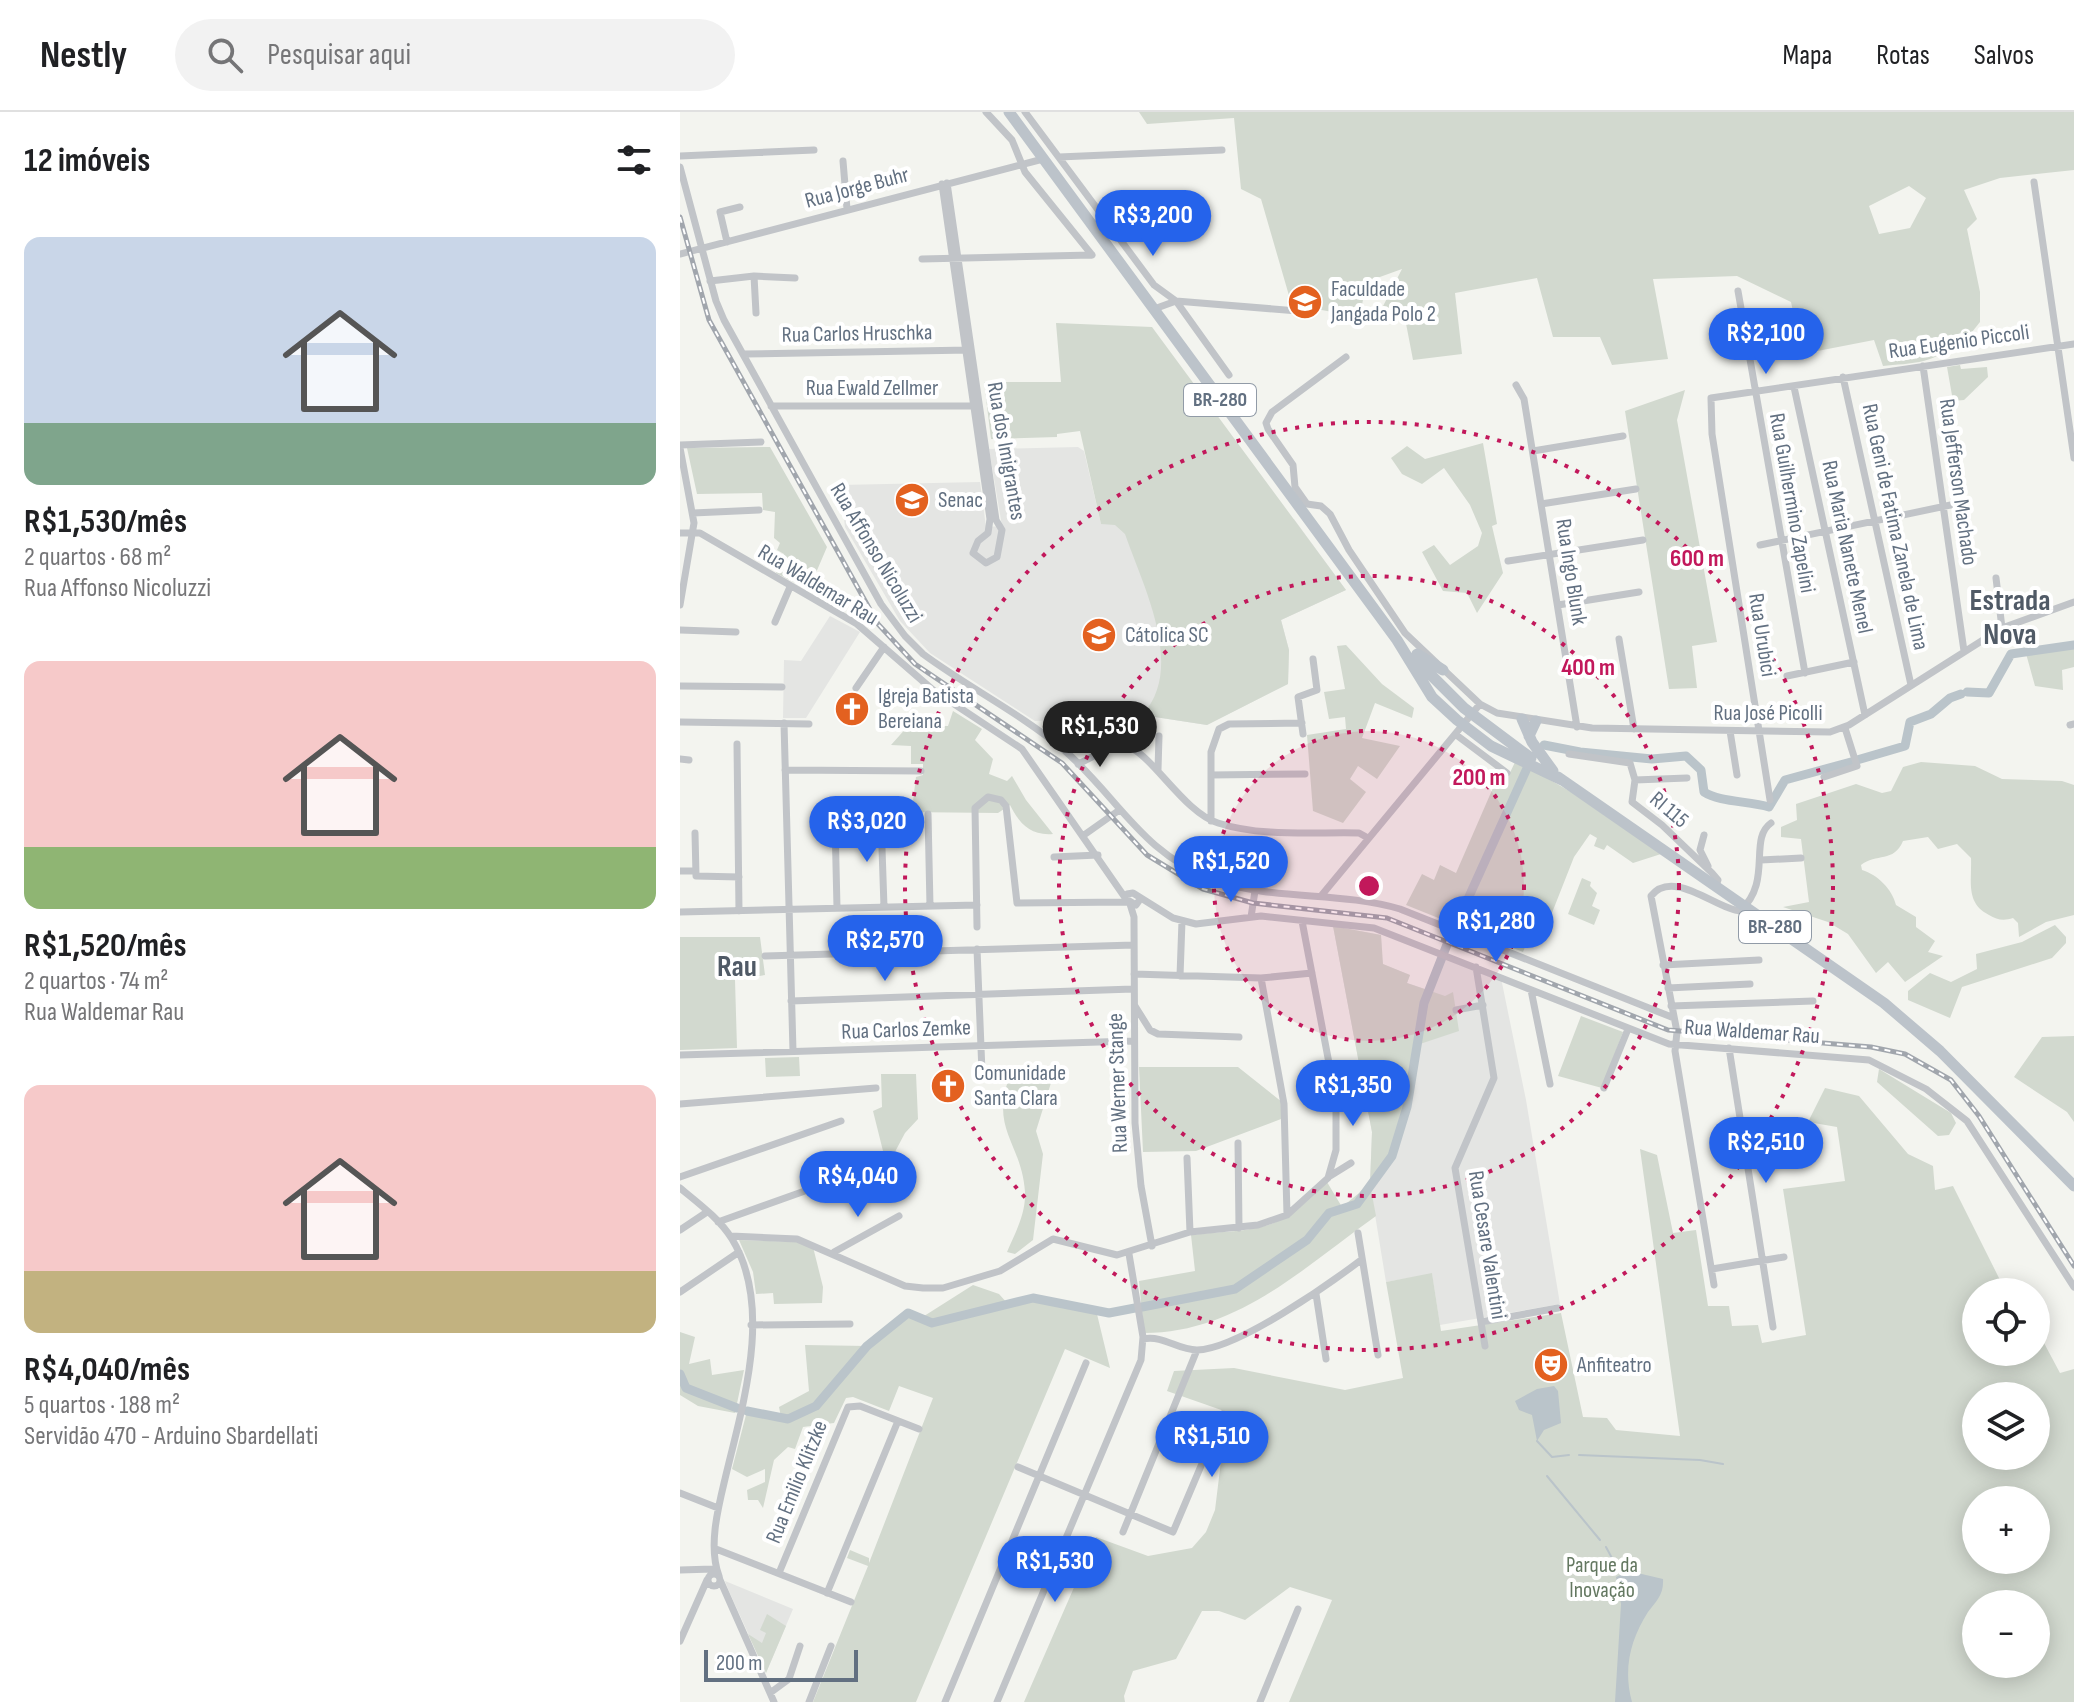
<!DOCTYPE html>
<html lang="pt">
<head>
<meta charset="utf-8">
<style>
  :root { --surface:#fff; --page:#f2f2f2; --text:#202124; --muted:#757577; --line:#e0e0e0; --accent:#2563eb }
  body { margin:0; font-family:"Sofia Sans Condensed",sans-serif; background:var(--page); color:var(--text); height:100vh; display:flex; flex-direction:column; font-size:30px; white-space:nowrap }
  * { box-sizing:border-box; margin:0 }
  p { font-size:26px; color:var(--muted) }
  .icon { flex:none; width:44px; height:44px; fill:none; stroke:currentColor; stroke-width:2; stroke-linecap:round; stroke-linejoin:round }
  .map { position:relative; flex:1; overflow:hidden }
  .drawer { display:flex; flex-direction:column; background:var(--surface); width:680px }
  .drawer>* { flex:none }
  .controls { position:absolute; left:1282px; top:1166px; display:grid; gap:16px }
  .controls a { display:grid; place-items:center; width:88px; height:88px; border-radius:50%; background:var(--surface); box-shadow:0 4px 20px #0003; font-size:40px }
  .scale { position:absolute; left:24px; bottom:20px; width:154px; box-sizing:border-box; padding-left:8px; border:4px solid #627081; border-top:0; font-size:22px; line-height:28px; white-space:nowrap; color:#627081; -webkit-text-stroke:6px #fff; paint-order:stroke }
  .price { position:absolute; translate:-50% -68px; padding:0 18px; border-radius:28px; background:var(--accent); color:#fff; font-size:26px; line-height:52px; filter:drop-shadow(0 2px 4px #0008) }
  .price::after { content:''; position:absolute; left:50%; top:48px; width:24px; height:18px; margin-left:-12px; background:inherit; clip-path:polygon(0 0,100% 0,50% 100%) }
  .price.selected { background:#222; color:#fff }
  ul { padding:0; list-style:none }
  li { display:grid; align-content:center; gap:16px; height:424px; padding:0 24px }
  li span { display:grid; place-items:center; height:248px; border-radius:16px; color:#555 }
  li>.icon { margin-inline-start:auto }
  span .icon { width:144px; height:144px; fill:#fffc; stroke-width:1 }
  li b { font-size:34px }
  h2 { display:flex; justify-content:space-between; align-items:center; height:96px; padding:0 24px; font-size:34px }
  header { display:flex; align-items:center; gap:48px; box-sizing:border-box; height:112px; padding:0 40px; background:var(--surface); border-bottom:2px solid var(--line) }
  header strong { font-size:38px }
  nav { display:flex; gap:44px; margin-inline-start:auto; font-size:28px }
  .search { width:560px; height:72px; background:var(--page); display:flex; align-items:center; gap:20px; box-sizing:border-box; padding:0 28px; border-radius:44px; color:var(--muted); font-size:30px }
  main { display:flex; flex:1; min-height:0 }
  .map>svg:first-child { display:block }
  .built { fill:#e4e5e3 }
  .green { fill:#d2d9cf; fill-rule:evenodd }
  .water { fill:#bac4ca }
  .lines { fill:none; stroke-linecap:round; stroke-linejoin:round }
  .stream { stroke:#bac4ca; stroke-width:2 }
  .river { stroke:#bac4ca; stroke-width:9 }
  .minor { stroke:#c1c4c8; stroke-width:7 }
  .highway { stroke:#bcc3ca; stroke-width:11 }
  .rail-casing { stroke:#a1a6ad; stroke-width:5 }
  .rail { stroke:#fff; stroke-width:2; stroke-dasharray:6; stroke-linecap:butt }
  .ring { fill:none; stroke:#c2185b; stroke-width:4; stroke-dasharray:4 8 }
  .labels { text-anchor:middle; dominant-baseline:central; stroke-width:8; stroke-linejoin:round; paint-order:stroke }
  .shield { fill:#fff; stroke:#919ba7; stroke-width:2 }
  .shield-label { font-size:20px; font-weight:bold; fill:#627081 }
  .street-label { font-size:22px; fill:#627081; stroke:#fff }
  .poi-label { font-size:22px; fill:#627081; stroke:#fff; text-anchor:start }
  .park-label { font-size:22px; fill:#647861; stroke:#fff }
  .district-label { font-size:30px; font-weight:bold; fill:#505a66; stroke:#fff }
  .centre { fill:#c2185b; stroke:#fff; stroke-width:4 }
  .ring-label { font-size:24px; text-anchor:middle; font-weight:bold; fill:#c2185b; stroke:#fff; stroke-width:8; stroke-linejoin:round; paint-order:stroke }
</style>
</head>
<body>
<header>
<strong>Nestly</strong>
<div class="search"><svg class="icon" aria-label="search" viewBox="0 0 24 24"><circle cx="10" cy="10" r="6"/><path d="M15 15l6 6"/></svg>Pesquisar aqui</div>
<nav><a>Mapa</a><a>Rotas</a><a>Salvos</a></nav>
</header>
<main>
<section class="drawer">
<h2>12 imóveis<svg class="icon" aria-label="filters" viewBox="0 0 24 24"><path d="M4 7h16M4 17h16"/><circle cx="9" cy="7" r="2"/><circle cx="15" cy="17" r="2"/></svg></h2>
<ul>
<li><span style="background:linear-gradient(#c9d6e8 75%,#7fa58c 0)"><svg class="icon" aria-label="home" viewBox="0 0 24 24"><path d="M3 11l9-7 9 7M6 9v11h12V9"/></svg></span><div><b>R$1,530/mês</b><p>2 quartos · 68 m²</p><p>Rua Affonso Nicoluzzi</p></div></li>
<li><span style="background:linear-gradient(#f6c9c9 75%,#8fb573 0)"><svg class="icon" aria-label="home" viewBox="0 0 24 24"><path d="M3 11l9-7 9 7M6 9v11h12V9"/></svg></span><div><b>R$1,520/mês</b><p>2 quartos · 74 m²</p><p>Rua Waldemar Rau</p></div></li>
<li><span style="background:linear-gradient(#f6c9c9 75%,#c2b280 0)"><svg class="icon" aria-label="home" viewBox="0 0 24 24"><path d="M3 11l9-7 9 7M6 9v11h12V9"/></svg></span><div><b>R$4,040/mês</b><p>5 quartos · 188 m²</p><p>Servidão 470 - Arduino Sbardellati</p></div></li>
</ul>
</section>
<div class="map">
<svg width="1394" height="1590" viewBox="0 0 1394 1590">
  <rect width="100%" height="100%" fill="#f3f4ef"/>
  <path class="built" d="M398,335L404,339L421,412L614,407L666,478L601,508L609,538L608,572L527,613L462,603L355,609L250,541L220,509L165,415L160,373L300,370L306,415L322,414L309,337Z
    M150,504L180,520L126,606H103L104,548L121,549Z
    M653,814L701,823L702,852L730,863L727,871L748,878L759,840L821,866L846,988L880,1192L760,1213L752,1162L706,1170L690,1072L692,1020Z
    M45,1469L113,1497L86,1561L48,1477Z"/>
  <path class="green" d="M459,0H1394V58L1320,66L1284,78L1297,107L1287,117L1300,180V210L1292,220L1273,224C1265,253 1228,251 1203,254L1194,228L1122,242L1111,190L1057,164L973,167L988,247L932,253L920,225H873L857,166L775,181L782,242L733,248L724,201L700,200L722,157L686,170L680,205L625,195L619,185L610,187L581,87L561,77L554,6L467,12ZM1229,74L1246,86L1230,116L1199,122L1189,94Z
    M376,211L472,215L666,478L601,508L609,538L608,572L527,613L462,603C506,556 463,474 445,422L435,413L421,412L400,319L377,322V325L311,327L304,270H381Z
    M1280,253L1281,257L1307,255L1308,265L1284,288L1273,289L1267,255Z
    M1005,278L997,308L1037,530L1012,534L1017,576L989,577L945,299Z
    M803,331L817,412L812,414L823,461L797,501L787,481L763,479L742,440L754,433L770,453L798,434L802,421L790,393L764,356L742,372L722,362L711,346L727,334L745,347Z
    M90,335L147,435L135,463L123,456L115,471L96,461L104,442L97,438L100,431L94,426L95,400L83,398L82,381L17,382L7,336Z
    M1389,532L1394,533V555L1382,558L1383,578L1355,574L1345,538Z
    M666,533L702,572L734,596L732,606L695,591L682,626L720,634L697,667L678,654L670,667L686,680L663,711L633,699L627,623L666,617L665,605L649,607L644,580L665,577L657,534Z
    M273,599L302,617L295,628L313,647L309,662L327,669L332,664L346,688L373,722C350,724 339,711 330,693L318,701L224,700V706L197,707L205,690L233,689L236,665L243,663V652H231V634L211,633L228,614H268Z
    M836,648L891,680L981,742L953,751L927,733L924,738L914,734L917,726L910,722L894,745L868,811L856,807L843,840L726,793L742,762L754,768L760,753L776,761L819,662L827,667Z
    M1241,650L1295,654L1322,667L1382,669L1394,673V803L1366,810L1339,825L1338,811L1333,806C1324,809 1317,808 1309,803C1285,791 1292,769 1291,746L1277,732L1258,737L1248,725L1223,729C1214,751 1196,741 1181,753L1182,758C1198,763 1212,777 1216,793L1236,805V815L1255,829L1248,840L1263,844L1225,870L1208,850L1196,861L1168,822L1148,810L1103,795L1129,790L1121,727L1101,725V715L1117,708L1116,692L1176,672L1202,681L1211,679L1223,655Z
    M902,766L911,770L910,774L917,781L912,794L920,798L914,813L888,802Z
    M1375,813L1386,825V831L1372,846L1282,875L1270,906L1228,888V879L1250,861L1271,870L1297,857L1296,842L1342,830Z
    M653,814L701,823L703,852L730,863L727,871L765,884L773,880L779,919L737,933C729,982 723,1033 690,1072L696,1104C624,1155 558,1221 464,1221L459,1169L515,1159L511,1123C580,1116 596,1123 647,1070L662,1095L690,1072L692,1020Z
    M0,825H80L85,863L55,868L57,936L0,938Z
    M901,904L943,920L922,976L878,964Z
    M1394,924V1010L1387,1000L1334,965L1362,925Z
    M119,945L120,964L86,965L85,946Z
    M459,955H558L602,990L601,1007L516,1039L463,1040Z
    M1199,957L1271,1001L1276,1011L1269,1023L1258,1024L1197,970Z
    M375,958L356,1019L363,1042L353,1128L335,1142L327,1140C335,1121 346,1102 345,1080C342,1030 307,1016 332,959Z
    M201,962H236L238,1007L225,1021L207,1055L193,999L202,995Z
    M1145,976L1179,984L1228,1042L1253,1054L1255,1078L1273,1074L1326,1180H1296V1240H1356V1216L1380,1261L1394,1257V1590H609L652,1488L610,1475L565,1508L539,1499H522L496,1547L453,1559L444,1584L445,1590H344L416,1425L468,1444L512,1436L526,1420L535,1398L547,1300L487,1279L494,1259L554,1256L665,1278L723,1266L706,1170L752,1161L761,1219L881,1201L903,1305L927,1306L936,1318L1000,1324L960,1037L977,1043L993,1121L1016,1118L1028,1194H1049L1052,1214L1078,1213L1082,1231L1126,1223L1103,1077L1165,1069L1157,1015L1128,1010ZM1296,1284H1356V1344H1296ZM1296,1388H1356V1448H1296ZM1296,1492H1356V1552H1296Z
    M59,1128L118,1130L133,1135L143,1175L142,1191L94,1192L93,1181L76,1182L73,1160Z
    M293,1173L319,1182L328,1192L353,1186L416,1198L430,1256L385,1237L236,1590H133L188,1454L167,1446L170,1438L189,1446V1451L253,1286L219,1274L209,1299L173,1285L166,1286L154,1311L123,1315L115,1337L108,1335L94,1348L83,1396L78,1388H68L67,1378L85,1370V1357L67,1365L52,1357L67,1299L101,1305L99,1295L129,1279L125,1233L187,1234L228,1201L241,1206Z
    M0,1220L15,1225L9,1252L30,1247L32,1263L64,1258L55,1301L18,1294L0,1283Z
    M87,1502L106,1514L86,1561L68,1522L82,1531L86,1521L80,1518Z"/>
  <path class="water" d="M874,1274L878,1279L881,1311L864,1318L857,1329L852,1303L839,1298L835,1289L857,1277Z
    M949,1459L983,1467C984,1483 976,1489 968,1500C950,1528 943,1558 952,1590H935L941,1492L936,1465Z"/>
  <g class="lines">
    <path class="stream" d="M857,1329L872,1345L889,1343
      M899,1343L1020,1348L1043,1352
      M867,1364L920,1428
      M926,1435L940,1461"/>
    <path class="river" d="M1287,580L1309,581L1331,542L1394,533
      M864,633L900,640L972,647L1006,644L1021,658L1024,680C1039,690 1069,689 1089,695L1105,668L1171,650
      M1177,648L1225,634L1230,610L1251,602L1270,586L1281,582
      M777,811L848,654
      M462,1195L555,1177L627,1128L649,1101L677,1092L712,1044L727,995L744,891L770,825
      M0,1262L6,1276L57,1296
      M67,1299L108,1307L136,1294L187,1234L228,1201L252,1211L353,1186L429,1201L455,1196"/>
    <path class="minor" d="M306,0L332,28L345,60L412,143
      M345,0L474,173L496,189L549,263
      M0,44L134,38
      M379,45L542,38
      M163,49L167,97
      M0,55L36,189L44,208L201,492L225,524L243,542C289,576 340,601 384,638C437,684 462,742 534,768C593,789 659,779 720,797L994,906
      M1354,70L1394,346
      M262,72L310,407L308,421L298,429L293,441L306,451L317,445L322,418L316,408L267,71
      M47,130L40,100L60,95
      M0,142L363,47
      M242,147L412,143
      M74,164L76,201
      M30,169L74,164L115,166
      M1058,179L1125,561
      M474,197L496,189L630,200
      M63,242L289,238
      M666,245L592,300L586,311L588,317L613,353L615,375L627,392L641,394L650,402L669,438L725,521L800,592L817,601L912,616L1150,620L1169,613L1322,516L1394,490
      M1243,254L1284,539
      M1163,265L1231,573
      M836,273L844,287L897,615
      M1114,275L1185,603
      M91,294H294
      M0,333L81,330
      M0,336L14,411L0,493
      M853,339L943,324
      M861,392L956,377
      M13,401L79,398
      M0,421H20L177,512L253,578L342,637L446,787
      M1080,433L1285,390
      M828,449L963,428
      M1316,466L1322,516
      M878,493L959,480
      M95,510L110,475
      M0,518L56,520
      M939,527L954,617
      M1107,564L1174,550
      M0,574L102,575
      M176,576L204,535
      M0,610L129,612
      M104,611L113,939
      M1390,613L1394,612
      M1050,619L1057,663
      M623,622L618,585L637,578L633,547
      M775,622L827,661
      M57,632L59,799
      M889,642L950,651L955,668L952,690L982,713L1032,761L1038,768L1036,774
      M0,647L9,648
      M398,652C411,646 429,634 444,634C468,635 502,700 538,711C581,725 633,720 679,721L688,726
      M105,658L241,659
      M478,658L479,624
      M531,663L625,662
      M1144,665L1177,654L1165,616
      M955,668L1007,666
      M1090,688L1032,322L1031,286L1394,232
      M248,702L250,794
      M201,707L204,795
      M531,709V640L539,617L549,612L622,611
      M155,710L157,796
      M15,721L16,764L59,765
      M404,723L438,699
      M1024,723L1020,738L1028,754
      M374,745L418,743
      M1081,748L1121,746
      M0,759H15
      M641,784L800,592
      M461,786L456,793L446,787L447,782L453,781L493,806L516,812L581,804L694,816L989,932L1189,948L1246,977L1287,1009L1394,1175
      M450,792L454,805L455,1011L461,1074L472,1134
      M0,800L297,793
      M571,805L575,779
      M297,815L295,696L308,685L321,688L326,694L337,791L447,790
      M297,837L302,960
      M85,844L454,833
      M983,853L1079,848
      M796,855L814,966L775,1056L805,1234
      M454,862L581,866L632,861
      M500,864L502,809
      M581,866L604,992L607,1103
      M988,876L1070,872
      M851,878L870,972
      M111,889L453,877
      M455,894L470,918L478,922L559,925
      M991,894L1133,889
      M776,898L803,893
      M1049,936L1093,1215
      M0,943L453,929
      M924,976L948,917
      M0,992L196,976
      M558,1031L559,1116
      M507,1046L510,1120
      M650,1064L671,1051
      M0,1065L161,1009
      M0,1076C18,1091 40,1107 52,1127C94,1196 62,1295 45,1367C38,1396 28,1435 39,1464
      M38,1110L164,1065
      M0,1118L27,1100
      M678,1121L698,1243
      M51,1124L117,1127L225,1174L243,1176H263L320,1159L373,1127L437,1143L510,1120L578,1113L607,1103L648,1066L656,1038V988L622,809
      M154,1140L219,1104
      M1032,1157L1104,1145
      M1034,1173L995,939L997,920L971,784C993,756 1036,797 1060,799C1093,770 1068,727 1091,711
      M0,1180L59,1140
      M636,1182L646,1247
      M801,1210L878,1196
      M71,1213L170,1212
      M463,1227C484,1223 497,1238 517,1238C557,1237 648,1173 681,1148
      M338,1355L493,1420L543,1302
      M0,1381L38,1396
      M443,1420L517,1238
      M36,1437L171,1490
      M0,1458L33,1457
      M99,1461L168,1295L180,1294L239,1317
      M28 1468a6 6 0 1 1 12 0a6 6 0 1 1-12 0Z
      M40,1468L94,1590
      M147,1481L218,1309
      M0,1529L27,1468
      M90,1581L109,1567L120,1534
      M129,1590L151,1534
      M265,1590L406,1251
      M317,1590L461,1248L463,1225L449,1142
      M580,1590L618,1497"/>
    <path class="highway" d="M329,0L717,528L752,585L777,608L811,634L882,668
      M737,542L763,558
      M734,546L784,596L851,646
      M842,607L852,630L873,659
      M849,624L856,609
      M878,665L1204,891L1260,939L1394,1074"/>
    <g class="rail-casing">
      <path id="rail" d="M0,105L29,208L198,512L235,552L382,651L467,743L523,777L573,791L707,806L988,918L1191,935L1225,942L1271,968L1299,1004L1394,1154"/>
    </g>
    <use href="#rail" class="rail"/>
  </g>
  <circle cx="689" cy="774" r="155" fill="#c2185b" fill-opacity=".12"/>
  <g class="ring">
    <circle cx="689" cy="774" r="155"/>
    <circle cx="689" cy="774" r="310"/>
    <circle cx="689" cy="774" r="464"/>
  </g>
  <defs>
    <g id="university-disc" transform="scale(1.8)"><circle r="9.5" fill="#e36120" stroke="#fff"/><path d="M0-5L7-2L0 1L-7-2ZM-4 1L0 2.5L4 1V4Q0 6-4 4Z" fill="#fff"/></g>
    <g id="church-disc" transform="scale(1.8)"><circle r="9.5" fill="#e36120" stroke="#fff"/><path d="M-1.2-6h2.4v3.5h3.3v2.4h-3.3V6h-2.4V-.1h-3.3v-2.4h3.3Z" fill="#fff"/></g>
    <g id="theatre-disc" transform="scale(1.8)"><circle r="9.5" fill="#e36120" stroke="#fff"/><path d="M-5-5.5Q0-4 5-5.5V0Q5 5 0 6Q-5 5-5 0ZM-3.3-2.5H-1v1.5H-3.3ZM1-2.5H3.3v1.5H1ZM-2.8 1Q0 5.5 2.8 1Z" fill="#fff"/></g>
  </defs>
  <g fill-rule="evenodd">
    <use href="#university-disc" x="625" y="190"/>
    <use href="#university-disc" x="232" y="388"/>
    <use href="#university-disc" x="419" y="523"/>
    <use href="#church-disc" x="172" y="597"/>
    <use href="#church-disc" x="268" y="974"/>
    <use href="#theatre-disc" x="871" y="1253"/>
  </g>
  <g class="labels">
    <g class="shield">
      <rect x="504" y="272" width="72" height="32" rx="6"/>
      <rect x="1059" y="799" width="72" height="32" rx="6"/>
    </g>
    <g class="shield-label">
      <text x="540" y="288">BR-280</text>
      <text x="1095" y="815">BR-280</text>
    </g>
    <g class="street-label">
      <text transform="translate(177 76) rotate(-15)">Rua Jorge Buhr</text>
      <text transform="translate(177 222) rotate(-1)">Rua Carlos Hruschka</text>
      <text transform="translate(1279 230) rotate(-8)">Rua Eugenio Piccoli</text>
      <text x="192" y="276">Rua Ewald Zellmer</text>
      <text transform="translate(326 339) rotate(80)">Rua dos Imigrantes</text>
      <text transform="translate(1278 370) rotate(82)">Rua Jefferson Machado</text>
      <text transform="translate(1112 391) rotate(80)">Rua Guilhermino Zapelini</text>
      <text transform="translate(1215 415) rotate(78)">Rua Geni de Fatima Zanela de Lima</text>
      <text transform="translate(1167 435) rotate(78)">Rua Maria Nanete Menel</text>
      <text transform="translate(196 441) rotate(59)">Rua Affonso Nicoluzzi</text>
      <text transform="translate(891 460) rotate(81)">Rua Ingo Blunk</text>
      <text transform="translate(138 473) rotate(31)">Rua Waldemar Rau</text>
      <text transform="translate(1082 523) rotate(81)">Rua Urubici</text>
      <text x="1088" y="601">Rua José Picolli</text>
      <text transform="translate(989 698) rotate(40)">RI 115</text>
      <text transform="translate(226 918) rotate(-2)">Rua Carlos Zemke</text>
      <text transform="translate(1072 920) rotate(4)">Rua Waldemar Rau</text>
      <text transform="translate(438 971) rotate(-92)">Rua Werner Stange</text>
      <text transform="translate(807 1133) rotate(81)">Rua Cesare Valentini</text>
      <text transform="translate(117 1370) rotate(-68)">Rua Emilio Klitzke</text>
    </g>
    <g class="poi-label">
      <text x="651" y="177">Faculdade<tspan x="651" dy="25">Jangada Polo 2</tspan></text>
      <text x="258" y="388">Senac</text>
      <text x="445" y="523">Cátolica SC</text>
      <text x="198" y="584">Igreja Batista<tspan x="198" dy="25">Bereiana</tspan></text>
      <text x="294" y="961">Comunidade<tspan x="294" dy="25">Santa Clara</tspan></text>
      <text x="897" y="1253">Anfiteatro</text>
    </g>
    <g class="park-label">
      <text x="922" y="1453">Parque da<tspan x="922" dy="25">Inovação</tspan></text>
    </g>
    <g class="district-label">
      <text x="1330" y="489">Estrada<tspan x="1330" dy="34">Nova</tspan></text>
      <text x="57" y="855">Rau</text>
    </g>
  </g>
  <circle cx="689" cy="774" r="12" class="centre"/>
  <g class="ring-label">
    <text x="1017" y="454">600 m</text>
    <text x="908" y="563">400 m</text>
    <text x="799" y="673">200 m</text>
  </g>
</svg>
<div class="controls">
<a><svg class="icon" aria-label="locate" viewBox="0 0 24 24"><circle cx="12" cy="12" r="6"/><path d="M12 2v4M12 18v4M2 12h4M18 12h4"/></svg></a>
<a><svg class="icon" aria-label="layers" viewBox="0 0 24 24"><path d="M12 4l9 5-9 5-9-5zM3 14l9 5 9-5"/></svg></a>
<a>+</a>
<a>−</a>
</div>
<div class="scale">200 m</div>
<b class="price" style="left:473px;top:146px">R$3,200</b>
<b class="price" style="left:1086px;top:264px">R$2,100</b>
<b class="price selected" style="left:420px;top:657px">R$1,530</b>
<b class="price" style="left:187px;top:752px">R$3,020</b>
<b class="price" style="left:551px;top:792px">R$1,520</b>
<b class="price" style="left:816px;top:852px">R$1,280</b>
<b class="price" style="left:205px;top:871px">R$2,570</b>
<b class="price" style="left:673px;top:1016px">R$1,350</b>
<b class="price" style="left:1086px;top:1073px">R$2,510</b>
<b class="price" style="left:178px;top:1107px">R$4,040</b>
<b class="price" style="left:532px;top:1367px">R$1,510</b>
<b class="price" style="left:375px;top:1492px">R$1,530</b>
</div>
</main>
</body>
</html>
